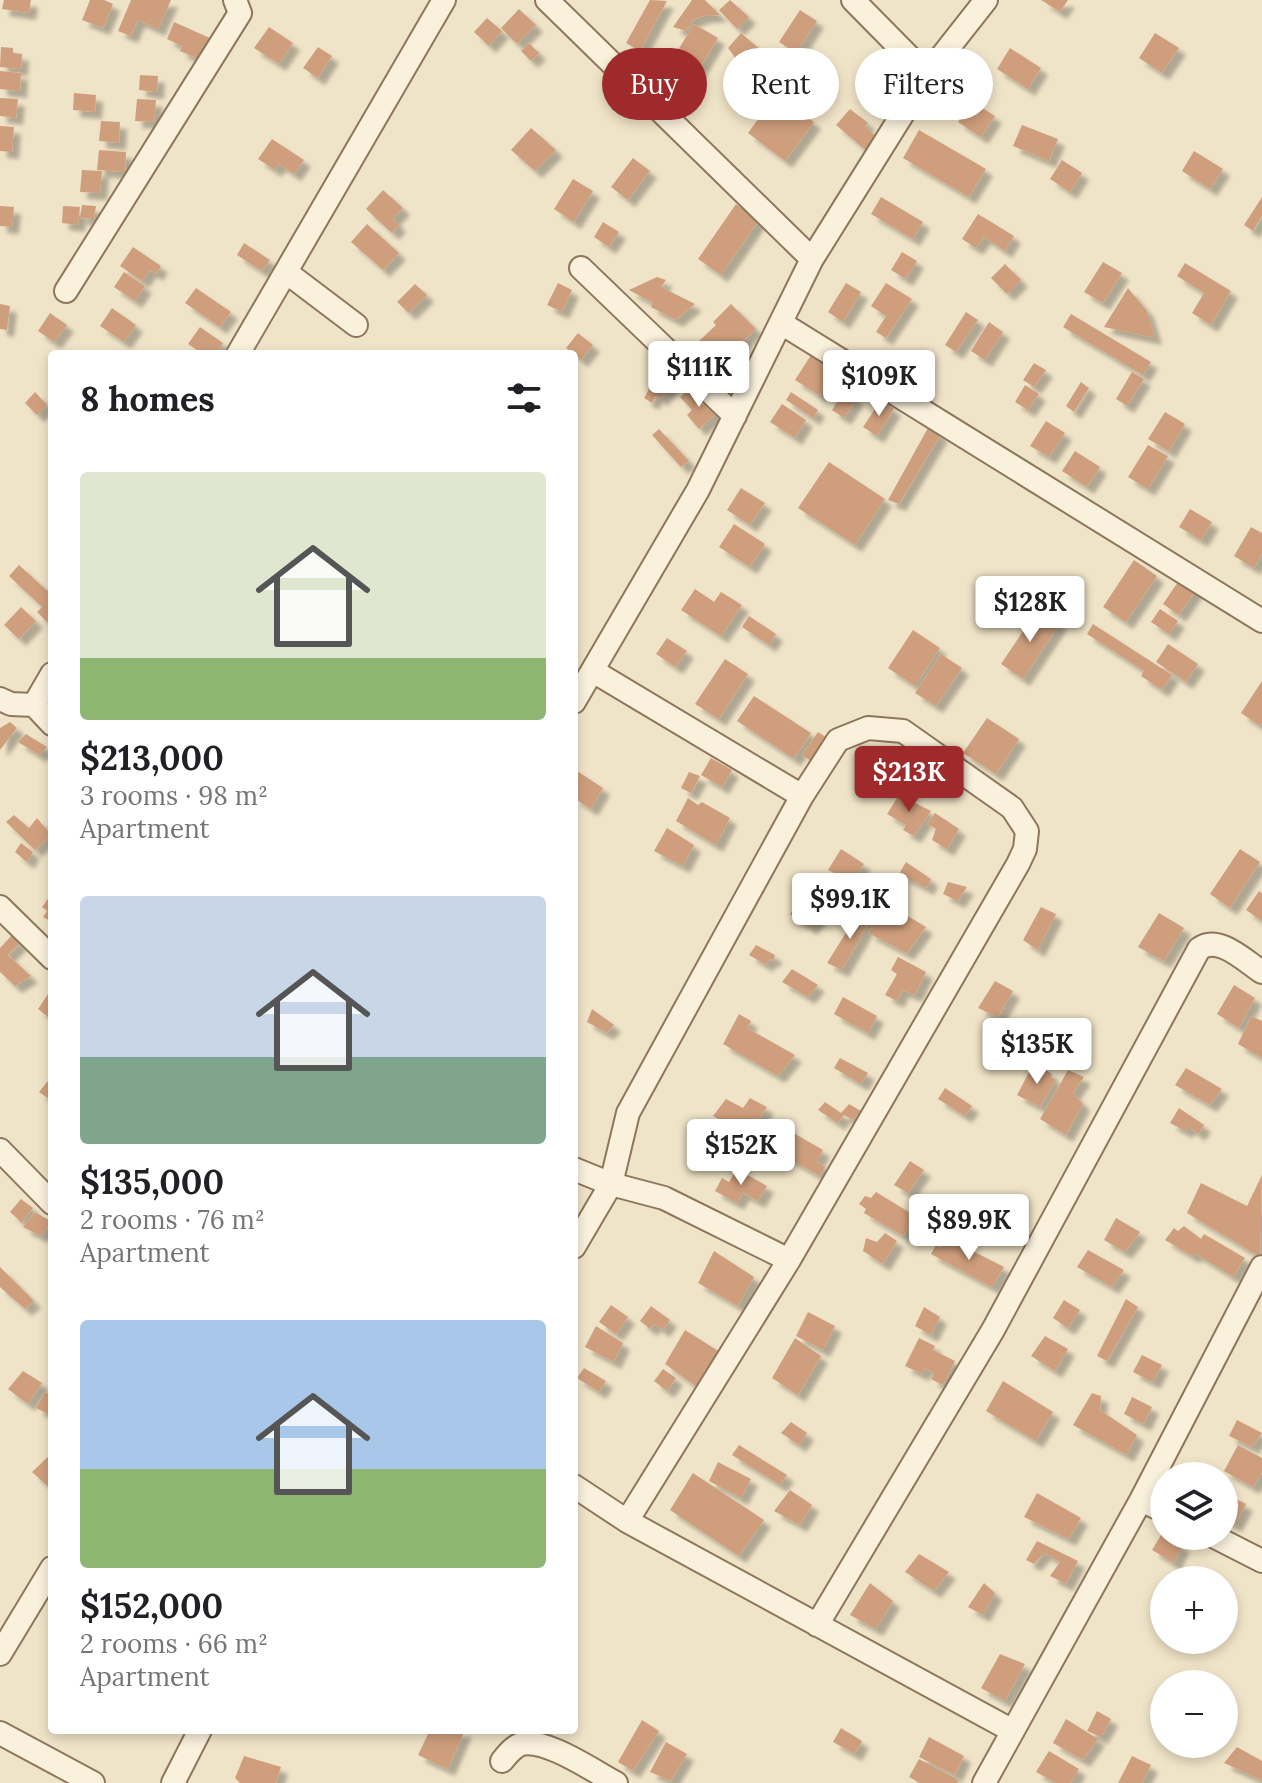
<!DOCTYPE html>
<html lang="en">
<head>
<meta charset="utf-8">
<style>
  :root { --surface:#fff; --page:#f6f6f6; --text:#202124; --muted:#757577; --accent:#9e2a2b }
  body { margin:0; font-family:Lora,serif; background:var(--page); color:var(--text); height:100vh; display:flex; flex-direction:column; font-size:30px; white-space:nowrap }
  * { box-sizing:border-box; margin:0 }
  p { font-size:26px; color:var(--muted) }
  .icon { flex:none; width:44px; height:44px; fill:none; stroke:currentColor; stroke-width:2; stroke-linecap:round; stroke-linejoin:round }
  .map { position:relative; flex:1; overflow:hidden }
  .side { position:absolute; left:48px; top:350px; width:530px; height:1384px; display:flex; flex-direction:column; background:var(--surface); border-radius:8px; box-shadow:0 4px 12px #0003 }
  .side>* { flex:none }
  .guide { position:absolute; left:602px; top:48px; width:540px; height:72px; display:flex; gap:16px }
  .buttons { position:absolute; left:1150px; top:1462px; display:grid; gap:16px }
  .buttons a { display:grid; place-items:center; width:88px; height:88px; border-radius:50%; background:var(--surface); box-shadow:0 4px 12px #0003; font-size:40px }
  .price { position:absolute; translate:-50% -68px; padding:0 18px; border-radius:8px; background:#fff; color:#222; font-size:26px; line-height:52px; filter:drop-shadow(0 2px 4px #0008) }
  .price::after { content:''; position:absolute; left:50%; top:48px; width:24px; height:18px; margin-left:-12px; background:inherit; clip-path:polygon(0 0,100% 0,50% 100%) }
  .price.active { background:var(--accent); color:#fff }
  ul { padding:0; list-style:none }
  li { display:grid; align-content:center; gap:16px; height:424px; padding:0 32px }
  li span { display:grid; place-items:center; height:248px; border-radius:8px; color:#555 }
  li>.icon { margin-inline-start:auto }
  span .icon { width:144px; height:144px; fill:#fffc; stroke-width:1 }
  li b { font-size:34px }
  h2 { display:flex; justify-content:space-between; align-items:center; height:96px; padding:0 32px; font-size:34px }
  .chip { padding:0 28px; border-radius:36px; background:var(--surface); box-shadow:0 4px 12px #0003; font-size:28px; line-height:72px }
  .chip.active { background:var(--accent); color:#fff }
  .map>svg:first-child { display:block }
  .building { fill:#cf9f7d; filter:url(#shadow) }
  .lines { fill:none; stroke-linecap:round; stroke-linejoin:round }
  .street-casing { stroke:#8d765c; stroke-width:26 }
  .street { stroke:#faf1dc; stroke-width:22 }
</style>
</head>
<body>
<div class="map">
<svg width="1262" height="1783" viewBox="0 0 1262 1783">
  <defs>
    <filter id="shadow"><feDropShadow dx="7" dy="7" stdDeviation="2" flood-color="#0004"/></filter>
  </defs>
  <rect width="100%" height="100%" fill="#f0e4c8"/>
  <path class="building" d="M4,0H31L29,13L2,9Z
    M90,0H104L113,4L103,28L82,20Z
    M131,0H171L158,29L138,20L131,36L118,31Z
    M650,0L667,1L640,51L626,43Z
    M692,0H705L720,15L704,16L693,20L686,31L673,27Z
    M730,0L749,17L737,29L719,10Z
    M1041,0H1068L1060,12Z
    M519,9L536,25L517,44L501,28Z
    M800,10L817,21L796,53L779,42Z
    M487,18L502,31L489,46L474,32Z
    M174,22L210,38L201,60L180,51L182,46L167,39Z
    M694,24L718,38L695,76L690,73L683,83L673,76L678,68L670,63Z
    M269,27L293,43L279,64L254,48Z
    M741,33L791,76L788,79L799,87L791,99L798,104L794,108L814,122L785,161L748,133L761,115L748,105L766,80L761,76L757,81L748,69L743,78L732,68L737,60L728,48Z
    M1155,33L1179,48L1162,73L1139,58Z
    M529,43L539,53L531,61L521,51Z
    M1,47L13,48V53L22,54L21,69L0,67Z
    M318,47L332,56L318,78L303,68Z
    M1010,48L1041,68L1028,89L997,69Z
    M0,71L21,73L20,91L0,89Z
    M140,75L158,76L157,92L139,90Z
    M74,93L96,95L95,112L73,110Z
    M0,98L18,99L16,118L0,116Z
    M137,99L156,100L154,122L135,121Z
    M971,101L995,116L981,137L958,122Z
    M850,109L868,123L865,127L880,140L869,153L836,125Z
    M101,121L120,122L119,143L99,141Z
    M1022,125L1058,139L1049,161L1013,146Z
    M0,126L14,127L12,152L0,151Z
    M531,128L556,150L535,171L511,150Z
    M919,130L986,169L969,197L903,158Z
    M272,139L304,160L294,174L279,164L275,170L258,159Z
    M99,150L126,152L125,172L97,170Z
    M1194,151L1223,169L1210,189L1182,171Z
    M633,158L650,171L628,200L611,187Z
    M1062,160L1082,173L1070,192L1050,179Z
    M82,170L102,171L100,193L80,192Z
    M573,179L593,191L574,222L554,209Z
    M383,190L403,208L393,219L399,225L392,233L366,209Z
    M881,197L923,222L913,239L871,214Z
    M1262,197V216L1253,231L1244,225Z
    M736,204L759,220L721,275L698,259Z
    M82,205L96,206L94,219L80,218Z
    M0,206L14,207L12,227L0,226Z
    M63,206L80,207L78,225L62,223Z
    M978,214L1014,236L1005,251L984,237L976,248L962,239Z
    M603,222L619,232L609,247L594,237Z
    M367,224L399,253L383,270L351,242Z
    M244,243L270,260L262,271L237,255Z
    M133,247L161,266L156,274L150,270L142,281L120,266Z
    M902,252L917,261L906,279L891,270Z
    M1103,262L1122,273L1103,303L1084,292Z
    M1185,263L1231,291L1211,325L1192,313L1204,293L1177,276Z
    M1005,264L1021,280L1007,294L991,278Z
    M124,272L145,286L135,301L114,287Z
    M657,277L666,280L661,287L695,304L676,320L651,307L653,303L629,290Z
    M558,283L572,290L562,312L547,305Z
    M846,283L861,292L843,322L828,312Z
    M886,283L912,299L886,338L876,332L886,316L871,306Z
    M415,284L427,295L409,313L397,302Z
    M196,288L231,312L220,327L185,303Z
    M1128,288L1147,311L1155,338L1104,327Z
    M0,304L10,306L7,330L0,329Z
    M731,304L756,329L718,364L697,343L716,325L713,322Z
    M112,308L136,325L124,342L100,326Z
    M966,312L978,320L956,352L945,345Z
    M50,313L67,325L54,342L38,331Z
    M1071,314L1151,362L1143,375L1063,327Z
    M989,322L1003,332L985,360L971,351Z
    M200,327L223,343L215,354H203L188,344Z
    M578,333L593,345L581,360L566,348Z
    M813,352L837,368L819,395L795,380Z
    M1034,363L1046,370L1034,387L1023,380Z
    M661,367L675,381L661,399L656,396L652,403L644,398Z
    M1132,372L1144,379L1127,406L1116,399Z
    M1081,382L1089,388L1074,412L1066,406Z
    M1025,385L1039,394L1028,410L1015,402Z
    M689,389L703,405L708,399L719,411L699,429L687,415L692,410L680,397Z
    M845,390L857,398L844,418L832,410Z
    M35,392L47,405L37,415L25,403Z
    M791,392L818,410L813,418L786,400Z
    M881,400L894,409L877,436L863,427Z
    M782,404L806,420L795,438L770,422Z
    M1165,412L1185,424L1169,451L1148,439Z
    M1046,421L1065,433L1049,457L1030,446Z
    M929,426L941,434L899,504L888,500Z
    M659,429L689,461L681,467L652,435Z
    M1148,445L1168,456L1148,489L1128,477Z
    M1075,451L1100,467L1087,487L1062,471Z
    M829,462L885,499L855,545L798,508Z
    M741,488L765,503L750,525L727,510Z
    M1190,509L1212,522L1201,540L1179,527Z
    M734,524L765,544L750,567L719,547Z
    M1251,527L1262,533V554L1254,568L1234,556Z
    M1134,560L1157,576L1126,622L1103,607Z
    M19,565L52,595V617L47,622L37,612L42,607L9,576Z
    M1182,576L1198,587L1179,615L1163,604Z
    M695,589L714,602L721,592L742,605L721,636L681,610Z
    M21,607L36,621L19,639L4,625Z
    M1038,609L1060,623L1023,679L1001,664Z
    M1160,609L1178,621L1169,634L1151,622Z
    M749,616L776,634L769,645L742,627Z
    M1093,624L1172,675L1162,690L1141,676L1144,671L1087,634Z
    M913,630L940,648L915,686L888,668Z
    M667,638L687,651L676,667L656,654Z
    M1168,644L1198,664L1186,682L1156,662Z
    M941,654L962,668L936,706L915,693Z
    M725,659L748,674L719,719L695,704Z
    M1262,681V723L1260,726L1241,713Z
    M754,696L811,733L794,759L737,721Z
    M987,718L1019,739L996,774L963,753Z
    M10,722L17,728L0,750V728Z
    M818,732L832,741L816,764L802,755Z
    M26,734L47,747L39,755L18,742Z
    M711,758L732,770L722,787L701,775Z
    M887,760L909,771L902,783L910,787L906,794L874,779Z
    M574,769L603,788L591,809L574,798Z
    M689,772L700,776L691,793L681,788Z
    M899,795L931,811L914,836L903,830L906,825L887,814Z
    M688,798L698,805L702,802L730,818L716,845L676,821Z
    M935,813L959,829L947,849L932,840L936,829L927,824Z
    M14,815L29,828L37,818L51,835L35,850L6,822Z
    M667,828L694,845L683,866L654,851Z
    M21,843L33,852L27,862L15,852Z
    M841,849L864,864L852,882L828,870Z
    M1240,849L1260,862L1230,908L1210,894Z
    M906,862L931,879L927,888L899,874Z
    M948,882L967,887L958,901L943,894Z
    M1259,891L1262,893V921L1246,910Z
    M52,893V922L43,917L47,911L42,907Z
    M803,896L815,903L812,911L820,917L810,928L790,914Z
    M886,903L926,927L907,953L868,933Z
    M1041,907L1056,914L1038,950L1023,940Z
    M859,912L873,916L842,970L827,963Z
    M1159,913L1184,928L1164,961L1138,947Z
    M12,935L20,943L8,955L31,976L15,986L0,972V948Z
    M756,945L775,955L773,961L770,959L766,965L749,955Z
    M898,957L926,972L915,995L902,990L897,1001L885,995L897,974L891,970Z
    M792,969L818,985L808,997L782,982Z
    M995,981L1013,991L998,1017L978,1008Z
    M1234,985L1255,998L1239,1028L1217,1014Z
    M52,988V1013L48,1017L38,1009Z
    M843,997L877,1016L868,1033L834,1014Z
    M592,1009L614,1025L607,1033L587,1022Z
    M739,1014L751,1021L747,1028L795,1055L778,1076L723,1044Z
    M1251,1016L1262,1021V1058L1238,1044Z
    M995,1032L1009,1040L1004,1053L987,1044Z
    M840,1058L868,1073L861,1084L834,1068Z
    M1034,1063L1052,1074L1051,1077L1056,1080L1040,1107L1017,1095Z
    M1186,1068L1222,1089L1210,1105L1175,1085Z
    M1068,1070L1084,1077L1073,1093L1083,1104L1066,1135L1040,1119Z
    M52,1076V1101L39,1092Z
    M945,1088L972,1106L965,1116L938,1099Z
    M750,1098L767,1107L748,1135L713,1116L726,1099L743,1108Z
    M825,1102L841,1113L849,1104L861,1111L853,1120L844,1115L838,1123L818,1110Z
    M1179,1108L1204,1125L1198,1134L1189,1127L1185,1131L1170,1123Z
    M783,1127L823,1150L817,1161L825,1167L820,1176L768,1147Z
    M910,1161L924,1170L908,1193L894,1185Z
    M737,1169L767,1186L758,1201L743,1193L737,1203L715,1191L722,1178L729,1182Z
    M1262,1175L1260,1257L1187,1213L1201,1183L1247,1206Z
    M876,1192L917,1217L903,1236L864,1213L866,1209L859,1204L865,1196L871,1198Z
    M21,1199L33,1208L22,1223L10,1212Z
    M35,1212L52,1222L41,1236L23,1227Z
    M1116,1218L1140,1232L1125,1252L1104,1240Z
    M1184,1226L1201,1239L1204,1234L1245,1258L1233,1277L1196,1254L1192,1256L1165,1240L1174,1228L1178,1231Z
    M885,1233L897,1241L883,1264L863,1251L866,1238L877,1242Z
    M947,1238L1004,1267L992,1287L931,1254L936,1245L941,1247Z
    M1088,1250L1124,1270L1112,1287L1077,1267Z
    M714,1251L754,1277L738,1306L698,1283Z
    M0,1267L34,1301L25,1309L0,1287Z
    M1126,1299L1138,1307L1107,1361L1097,1356Z
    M1064,1300L1080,1310L1068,1328L1053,1318Z
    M611,1305L628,1317L616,1334L599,1322Z
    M651,1306L670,1320L663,1330L654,1324L650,1329L640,1321Z
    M924,1307L940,1317L931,1335L915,1326Z
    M808,1312L835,1326L823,1350L796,1336Z
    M596,1326L623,1343L614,1362L585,1347Z
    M685,1330L720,1352L697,1387L665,1364Z
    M1045,1336L1068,1349L1055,1371L1031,1356Z
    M795,1338L821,1356L798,1395L772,1378Z
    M919,1338L935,1346L933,1350L955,1361L943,1385L931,1379L934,1373L925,1368L922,1374L905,1366Z
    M1142,1355L1162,1365L1153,1382L1133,1372Z
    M584,1368L606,1381L599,1392L577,1378Z
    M663,1369L676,1378L667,1391L654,1381Z
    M23,1371L42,1383L28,1404L8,1389Z
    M1003,1381L1053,1412L1036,1441L986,1411Z
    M45,1392L52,1396V1416L36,1408Z
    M1092,1393L1101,1396L1100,1410L1137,1435L1127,1455L1073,1425Z
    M1132,1397L1152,1407L1144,1424L1124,1414Z
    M1237,1420L1262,1433L1252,1447L1229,1436Z
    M791,1422L807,1433L799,1445L781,1433Z
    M739,1445L787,1475L780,1485L732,1455Z
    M1238,1445L1262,1458V1473L1253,1487L1224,1471Z
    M52,1453V1490L32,1472Z
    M718,1462L751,1479L741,1498L709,1481Z
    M693,1473L764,1520L739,1556L670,1510Z
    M790,1490L812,1505L800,1525L774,1511Z
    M1037,1493L1081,1518L1069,1539L1024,1517Z
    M1224,1493L1246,1504L1235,1525L1224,1519Z
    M1164,1530V1536L1183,1545L1174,1563L1152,1550Z
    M1037,1541L1078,1561L1066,1584L1050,1576L1060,1562L1044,1553L1034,1564L1026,1560Z
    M919,1554L949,1572L934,1591L905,1572Z
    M870,1583L893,1601L876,1629L850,1615Z
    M984,1583L995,1593L983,1615L968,1607Z
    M1000,1654L1025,1664L1005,1701L981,1688Z
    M1097,1711L1111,1719L1101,1737L1087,1731Z
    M1066,1719L1098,1739L1083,1760L1053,1743Z
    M642,1720L659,1731L633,1771L618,1762Z
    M841,1728L862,1741L855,1754L833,1742Z
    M430,1730H465L448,1769L418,1755Z
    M929,1737L964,1756L955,1775L919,1757Z
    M666,1742L687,1754L671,1781L650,1772Z
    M1237,1747L1262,1761V1780L1224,1763Z
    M1049,1751L1079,1769L1071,1783H1056L1036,1772Z
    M244,1756L281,1767L276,1783H240L235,1778Z
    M1132,1756L1151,1765L1142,1783H1118Z
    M919,1759L959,1780L957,1783H920L909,1777Z"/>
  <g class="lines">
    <g class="street-casing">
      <path id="street" d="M547,0L812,259
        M853,0L927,75
        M581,268L735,416
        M286,272L356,325
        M66,291L240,13L235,0
        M781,323L1262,621
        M238,354L444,0
        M593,671L802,796
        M0,699L11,704L34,705L52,724
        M574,702L698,490L812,259L927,75L986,0
        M34,705L52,674
        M0,907L52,958
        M0,1150L52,1203
        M574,1169L611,1184L664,1198L789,1260
        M574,1247L611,1184L628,1113L802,796L838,740L868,728L903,731L1012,808L1027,831L1025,849L1018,864L789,1260L627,1521
        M574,1486L627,1521L1013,1731
        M1141,1500L1164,1511
        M1213,1536L1262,1561
        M817,1625L993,1330L1199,949C1218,934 1245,961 1262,972
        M0,1654L52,1568
        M0,1733L93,1783
        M502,1761C507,1755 513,1747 521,1744C546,1738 593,1771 616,1783
        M173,1783L200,1730
        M984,1783L1141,1500L1262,1267"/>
    </g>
    <use href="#street" class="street"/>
  </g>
</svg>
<div class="buttons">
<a><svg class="icon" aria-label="layers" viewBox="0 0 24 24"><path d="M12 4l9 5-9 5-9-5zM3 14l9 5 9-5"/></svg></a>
<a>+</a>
<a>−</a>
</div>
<b class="price" style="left:699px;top:409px">$111K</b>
<b class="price" style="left:879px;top:418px">$109K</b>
<b class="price" style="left:1030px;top:644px">$128K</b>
<b class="price active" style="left:909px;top:814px">$213K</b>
<b class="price" style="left:850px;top:941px">$99.1K</b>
<b class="price" style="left:1037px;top:1086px">$135K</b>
<b class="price" style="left:741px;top:1187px">$152K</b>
<b class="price" style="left:969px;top:1262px">$89.9K</b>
<div class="guide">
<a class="chip active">Buy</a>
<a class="chip">Rent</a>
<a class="chip">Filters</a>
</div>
<section class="side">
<h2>8 homes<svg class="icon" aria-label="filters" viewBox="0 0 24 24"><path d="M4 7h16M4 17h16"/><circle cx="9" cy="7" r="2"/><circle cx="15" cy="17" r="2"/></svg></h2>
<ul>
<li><span style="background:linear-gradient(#dfe7d0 75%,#8fb573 0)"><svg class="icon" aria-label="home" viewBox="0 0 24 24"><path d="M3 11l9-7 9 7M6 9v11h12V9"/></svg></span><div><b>$213,000</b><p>3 rooms · 98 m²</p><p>Apartment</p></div></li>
<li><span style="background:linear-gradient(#c9d6e8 65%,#7fa58c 0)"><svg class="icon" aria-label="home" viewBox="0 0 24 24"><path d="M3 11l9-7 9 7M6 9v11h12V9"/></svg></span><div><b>$135,000</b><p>2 rooms · 76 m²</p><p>Apartment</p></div></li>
<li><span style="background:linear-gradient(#a9c7e8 60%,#8fb573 0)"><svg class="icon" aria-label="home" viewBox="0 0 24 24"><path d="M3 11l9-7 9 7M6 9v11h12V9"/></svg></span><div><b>$152,000</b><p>2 rooms · 66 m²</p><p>Apartment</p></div></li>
</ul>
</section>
</div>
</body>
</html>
